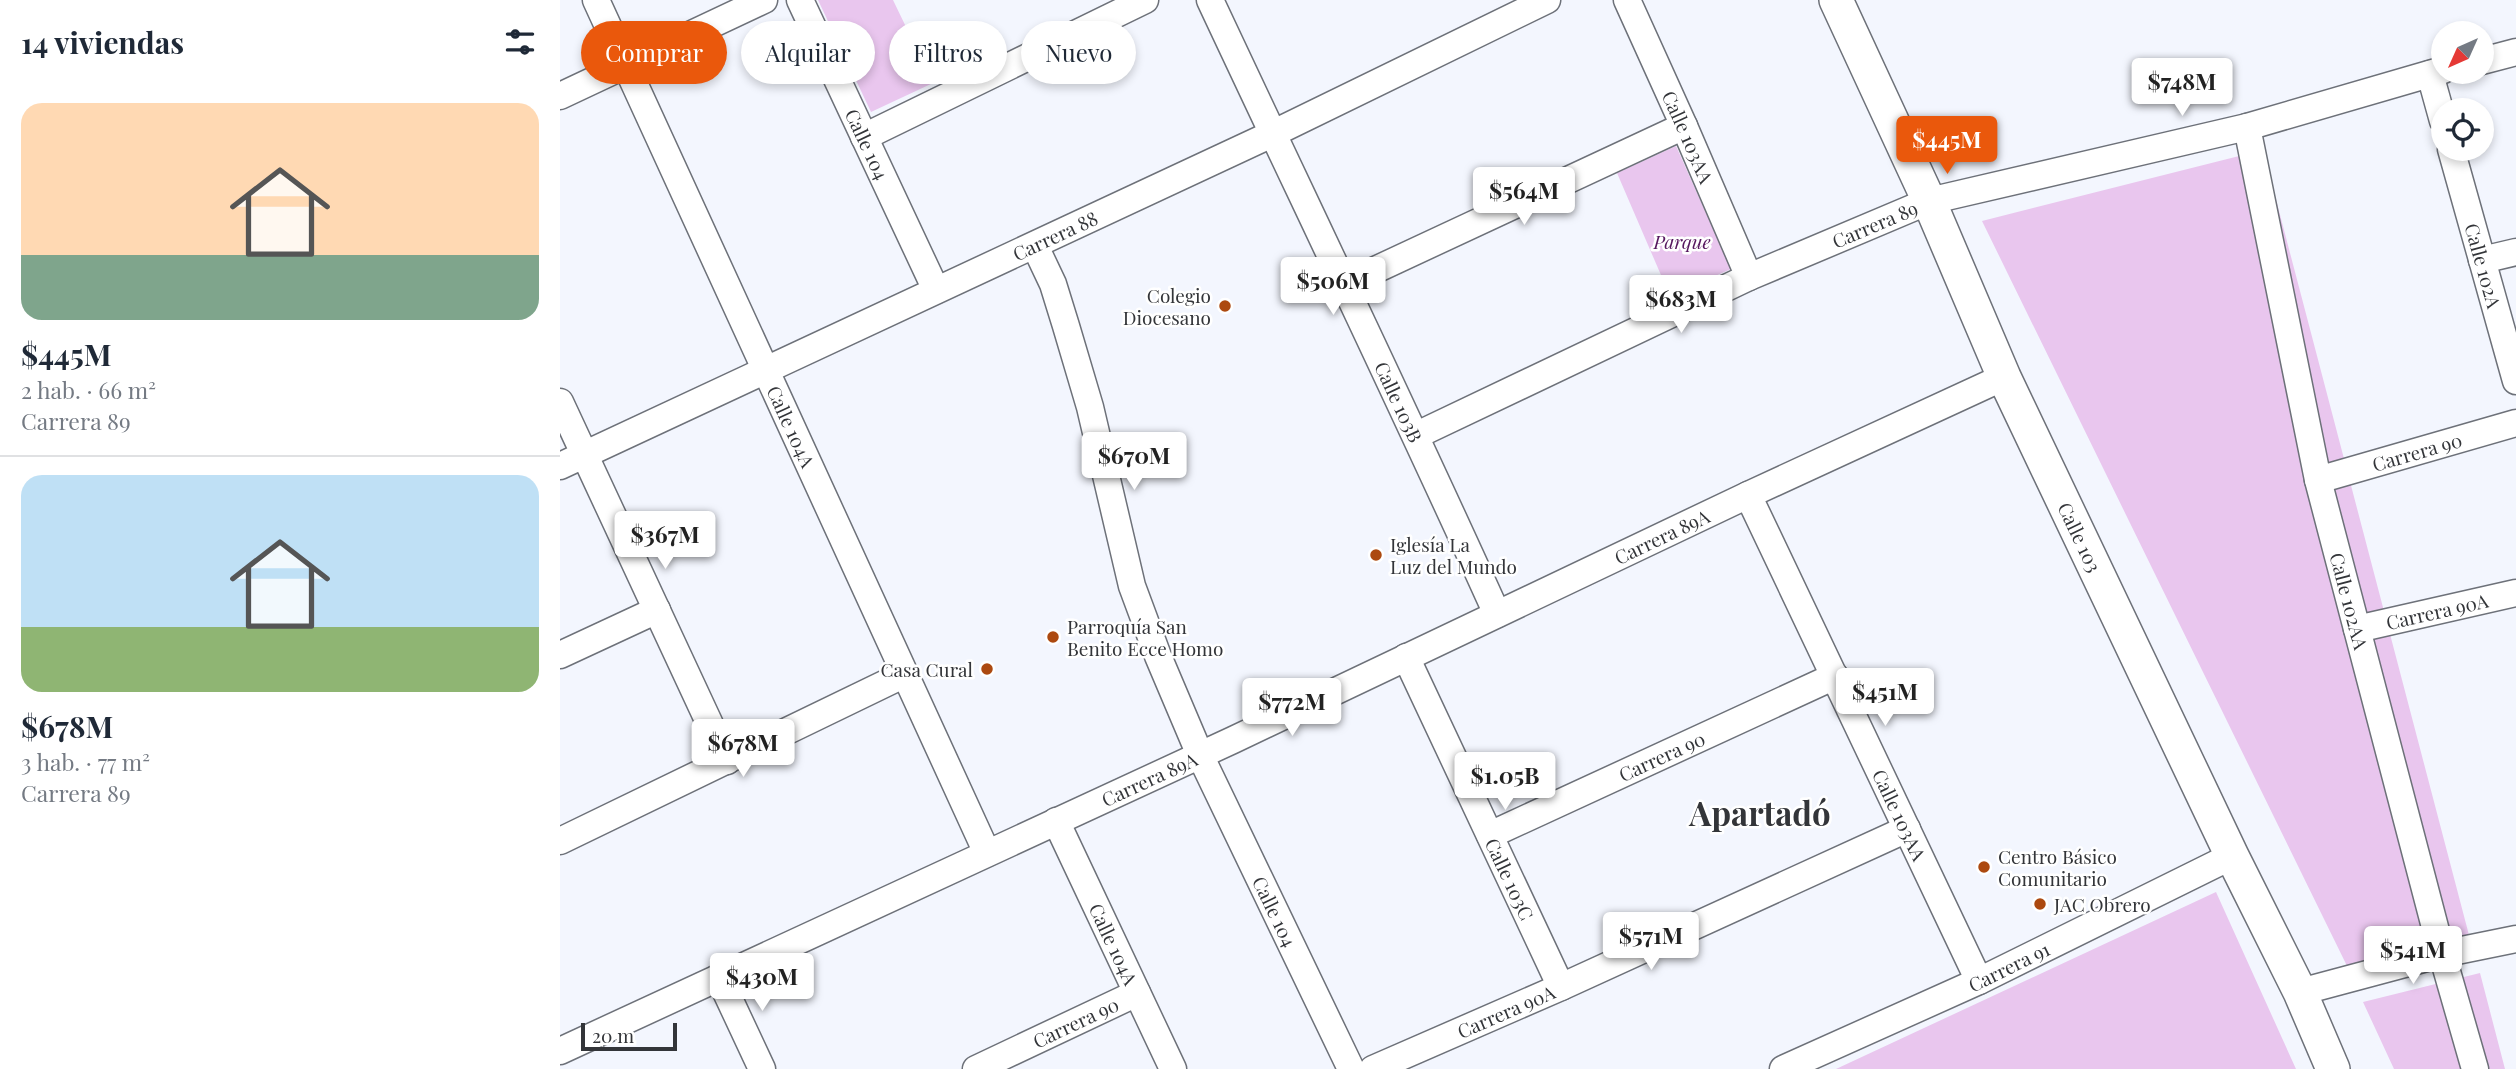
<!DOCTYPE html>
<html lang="es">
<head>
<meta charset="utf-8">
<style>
  :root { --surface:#fff; --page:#f6f6f7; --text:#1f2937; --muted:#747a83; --line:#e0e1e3; --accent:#ea580c }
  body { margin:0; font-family:"Playfair Display",serif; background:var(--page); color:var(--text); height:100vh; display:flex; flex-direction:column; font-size:26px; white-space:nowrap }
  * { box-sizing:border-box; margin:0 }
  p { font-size:23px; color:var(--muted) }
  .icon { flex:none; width:38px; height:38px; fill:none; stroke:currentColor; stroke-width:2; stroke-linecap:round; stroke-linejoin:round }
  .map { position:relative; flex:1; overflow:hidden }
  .drawer { display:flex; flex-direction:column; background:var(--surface); width:560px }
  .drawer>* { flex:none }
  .top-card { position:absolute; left:21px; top:21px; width:665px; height:63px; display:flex; gap:14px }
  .needle { width:46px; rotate:225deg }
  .tools { position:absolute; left:1871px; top:21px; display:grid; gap:14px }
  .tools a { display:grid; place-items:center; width:63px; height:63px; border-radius:50%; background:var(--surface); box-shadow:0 4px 10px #0003; font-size:35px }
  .scale { position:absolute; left:21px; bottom:18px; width:96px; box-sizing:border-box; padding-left:7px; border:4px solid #333539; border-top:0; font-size:19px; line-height:24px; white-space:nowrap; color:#333539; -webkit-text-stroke:5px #fff; paint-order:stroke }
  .price { position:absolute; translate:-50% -60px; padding:0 16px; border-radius:7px; background:#fff; color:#222; font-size:23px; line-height:46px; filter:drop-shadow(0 2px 4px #0008) }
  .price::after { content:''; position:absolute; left:50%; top:42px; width:21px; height:16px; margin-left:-10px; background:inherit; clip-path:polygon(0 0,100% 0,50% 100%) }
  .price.selected { background:var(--accent); color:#fff }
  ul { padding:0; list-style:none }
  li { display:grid; align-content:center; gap:14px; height:371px; padding:0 21px }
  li+li { border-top:2px solid var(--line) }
  li span { display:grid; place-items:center; height:217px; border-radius:21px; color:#555 }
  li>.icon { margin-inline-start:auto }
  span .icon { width:126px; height:126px; fill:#fffc; stroke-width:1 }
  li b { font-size:30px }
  h2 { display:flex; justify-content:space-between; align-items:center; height:84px; padding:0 21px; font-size:30px }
  .pill { padding:0 24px; border-radius:32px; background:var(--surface); box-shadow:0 4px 10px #0003; font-size:24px; line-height:63px }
  .pill.selected { background:var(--accent); color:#fff }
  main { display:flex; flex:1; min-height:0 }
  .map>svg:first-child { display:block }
  .green { fill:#e9c6ee }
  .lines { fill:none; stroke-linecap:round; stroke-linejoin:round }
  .minor-casing { stroke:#6d7179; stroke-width:29 }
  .tertiary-casing { stroke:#6d7179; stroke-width:36 }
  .minor { stroke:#fff; stroke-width:26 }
  .tertiary { stroke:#fff; stroke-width:33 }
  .poi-dot { fill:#ac4910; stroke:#fff; stroke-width:2.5 }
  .labels { text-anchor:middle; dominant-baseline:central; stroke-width:5; stroke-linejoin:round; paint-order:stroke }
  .street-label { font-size:19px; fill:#333539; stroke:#fff }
  .park-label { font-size:19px; font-style:italic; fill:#56175f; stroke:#fff }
  .poi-label { font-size:19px; fill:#333539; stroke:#fff; text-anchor:start }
  .town-label { font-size:33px; font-weight:bold; fill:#333539; stroke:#fff }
</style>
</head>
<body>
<main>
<section class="drawer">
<h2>14 viviendas<svg class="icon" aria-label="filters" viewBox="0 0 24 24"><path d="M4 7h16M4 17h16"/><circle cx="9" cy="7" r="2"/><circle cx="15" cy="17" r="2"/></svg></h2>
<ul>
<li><span style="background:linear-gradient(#ffd9b3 70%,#7fa58c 0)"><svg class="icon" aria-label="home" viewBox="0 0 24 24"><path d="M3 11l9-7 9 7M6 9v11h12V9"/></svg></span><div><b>$445M</b><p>2 hab. · 66 m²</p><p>Carrera 89</p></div></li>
<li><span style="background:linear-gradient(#bfe0f5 70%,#8fb573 0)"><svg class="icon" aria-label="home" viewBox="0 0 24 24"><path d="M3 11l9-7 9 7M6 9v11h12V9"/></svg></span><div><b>$678M</b><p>3 hab. · 77 m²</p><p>Carrera 89</p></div></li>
</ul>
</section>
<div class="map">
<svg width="1956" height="1069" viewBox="0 0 1956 1069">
  <rect width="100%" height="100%" fill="#f3f6fe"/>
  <path class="green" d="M258,0H333L373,83L311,112Z
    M1116,146L1171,269L1110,296L1057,173Z
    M1703,150L1910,939L1788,968L1422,221Z
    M1656,892L1736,1069H1276Z
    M1920,973L1945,1069H1834L1803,1002Z"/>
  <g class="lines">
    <g class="minor-casing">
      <g id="minor">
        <path id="s1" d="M36,0L427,853"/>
        <path id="s2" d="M240,0L376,290"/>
        <path id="s3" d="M650,0C746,205 844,408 937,614"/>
        <path id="s4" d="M1067,0L1124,126L1189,277"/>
        <path d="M1922,61L1956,52"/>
        <path d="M1870,74L1883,121"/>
        <path d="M0,96L204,0"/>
        <path id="s5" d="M1687,127L1758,480L1882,954L1915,1069"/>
        <path d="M304,137L585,0"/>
        <path id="s6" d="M1891,149L1956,381"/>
        <path id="s7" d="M475,246L493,284L506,326L530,407L572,586L598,656L640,755L791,1069"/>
        <path d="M1922,260L1956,252"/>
        <path d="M783,285L1124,126"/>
        <path d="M0,402L167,761"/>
        <path id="s8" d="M857,435L1189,277L1369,201L1687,127L1883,70"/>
        <path id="s9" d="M0,466L712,134L987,0"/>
        <path id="s10" d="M1758,480L1956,423"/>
        <path id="s11" d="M1188,495L1419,981"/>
        <path id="s12" d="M1797,629L1956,593"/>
        <path d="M0,655L97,610"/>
        <path id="s13" d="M846,657L1001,987"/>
        <path id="s14" d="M496,821L613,1069"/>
        <path id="s15" d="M930,835L1275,676"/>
        <path d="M0,841L345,674"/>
        <path d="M159,977L202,1069"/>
        <path d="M1740,992L1882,954L1956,939"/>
        <path id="s16" d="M0,1051L673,740L1188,495L1444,377"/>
        <path id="s17" d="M416,1069L577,993"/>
        <path id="s18" d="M813,1069L1001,987L1347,829"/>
        <path id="s19" d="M1223,1069L1419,981L1672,856"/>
      </g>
    </g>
    <g class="tertiary-casing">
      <g id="tertiary">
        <path id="s20" d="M1276,0L1369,201L1444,377L1672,856L1740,992L1773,1069"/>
      </g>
    </g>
    <use href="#minor" class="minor"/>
    <use href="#tertiary" class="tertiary"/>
  </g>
  <g class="poi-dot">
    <circle cx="665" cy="306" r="7"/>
    <circle cx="816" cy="555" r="7"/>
    <circle cx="493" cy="637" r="7"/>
    <circle cx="427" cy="669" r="7"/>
    <circle cx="1424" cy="867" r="7"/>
    <circle cx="1480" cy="904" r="7"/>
  </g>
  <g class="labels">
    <g class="street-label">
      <text stroke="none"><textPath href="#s4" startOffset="150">Calle 103AA</textPath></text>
      <text stroke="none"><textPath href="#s2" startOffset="159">Calle 104</textPath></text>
      <text stroke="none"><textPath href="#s8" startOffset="504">Carrera 89</textPath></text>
      <text stroke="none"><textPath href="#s9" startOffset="546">Carrera 88</textPath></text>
      <text stroke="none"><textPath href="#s6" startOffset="121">Calle 102A</textPath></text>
      <text stroke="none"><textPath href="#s3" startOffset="444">Calle 103B</textPath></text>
      <text stroke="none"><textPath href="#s1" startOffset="469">Calle 104A</textPath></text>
      <text stroke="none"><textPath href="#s10" startOffset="103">Carrera 90</textPath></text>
      <text stroke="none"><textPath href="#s16" startOffset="1216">Carrera 89A</textPath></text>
      <text stroke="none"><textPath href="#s20" startOffset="590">Calle 103</textPath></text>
      <text stroke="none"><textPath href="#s5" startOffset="485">Calle 102AA</textPath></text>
      <text stroke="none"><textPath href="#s12" startOffset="82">Carrera 90A</textPath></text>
      <text stroke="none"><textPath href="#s15" startOffset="189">Carrera 90</textPath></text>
      <text stroke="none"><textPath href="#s16" startOffset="649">Carrera 89A</textPath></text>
      <text stroke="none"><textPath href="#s11" startOffset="354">Calle 103AA</textPath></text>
      <text stroke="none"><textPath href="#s13" startOffset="245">Calle 103C</textPath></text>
      <text stroke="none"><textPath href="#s7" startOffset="710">Calle 104</textPath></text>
      <text stroke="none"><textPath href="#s14" startOffset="136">Calle 104A</textPath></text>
      <text stroke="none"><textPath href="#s19" startOffset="248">Carrera 91</textPath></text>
      <text stroke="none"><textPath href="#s18" startOffset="145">Carrera 90A</textPath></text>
      <text stroke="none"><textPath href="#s17" startOffset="110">Carrera 90</textPath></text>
    </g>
    <g class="park-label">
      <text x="1122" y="241">Parque</text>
    </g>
    <g class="poi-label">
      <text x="651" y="295" text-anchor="end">Colegio<tspan x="651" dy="22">Diocesano</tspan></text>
      <text x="830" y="544">Iglesía La<tspan x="830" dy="22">Luz del Mundo</tspan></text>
      <text x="507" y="626">Parroquía San<tspan x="507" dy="22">Benito Ecce Homo</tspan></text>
      <text x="413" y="669" text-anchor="end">Casa Cural</text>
      <text x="1438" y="856">Centro Básico<tspan x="1438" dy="22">Comunitario</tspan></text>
      <text x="1494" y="904">JAC Obrero</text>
    </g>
    <g class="town-label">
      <text x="1200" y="812">Apartadó</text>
    </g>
  </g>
</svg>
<div class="tools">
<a><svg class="needle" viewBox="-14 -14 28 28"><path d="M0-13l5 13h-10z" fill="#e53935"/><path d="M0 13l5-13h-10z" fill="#747a83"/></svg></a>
<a><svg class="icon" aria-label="locate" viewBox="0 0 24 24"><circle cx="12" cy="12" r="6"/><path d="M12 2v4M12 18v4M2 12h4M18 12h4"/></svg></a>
</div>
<div class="scale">20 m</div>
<b class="price" style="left:1622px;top:118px">$748M</b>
<b class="price selected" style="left:1387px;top:176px">$445M</b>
<b class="price" style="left:964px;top:227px">$564M</b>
<b class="price" style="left:773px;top:317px">$506M</b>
<b class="price" style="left:1121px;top:335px">$683M</b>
<b class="price" style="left:574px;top:492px">$670M</b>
<b class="price" style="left:105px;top:571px">$367M</b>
<b class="price" style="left:1325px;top:728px">$451M</b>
<b class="price" style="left:732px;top:738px">$772M</b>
<b class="price" style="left:183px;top:779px">$678M</b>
<b class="price" style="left:945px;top:812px">$1.05B</b>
<b class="price" style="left:1091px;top:972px">$571M</b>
<b class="price" style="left:1853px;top:986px">$541M</b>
<b class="price" style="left:202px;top:1013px">$430M</b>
<div class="top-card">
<a class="pill selected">Comprar</a>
<a class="pill">Alquilar</a>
<a class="pill">Filtros</a>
<a class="pill">Nuevo</a>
</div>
</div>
</main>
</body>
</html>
